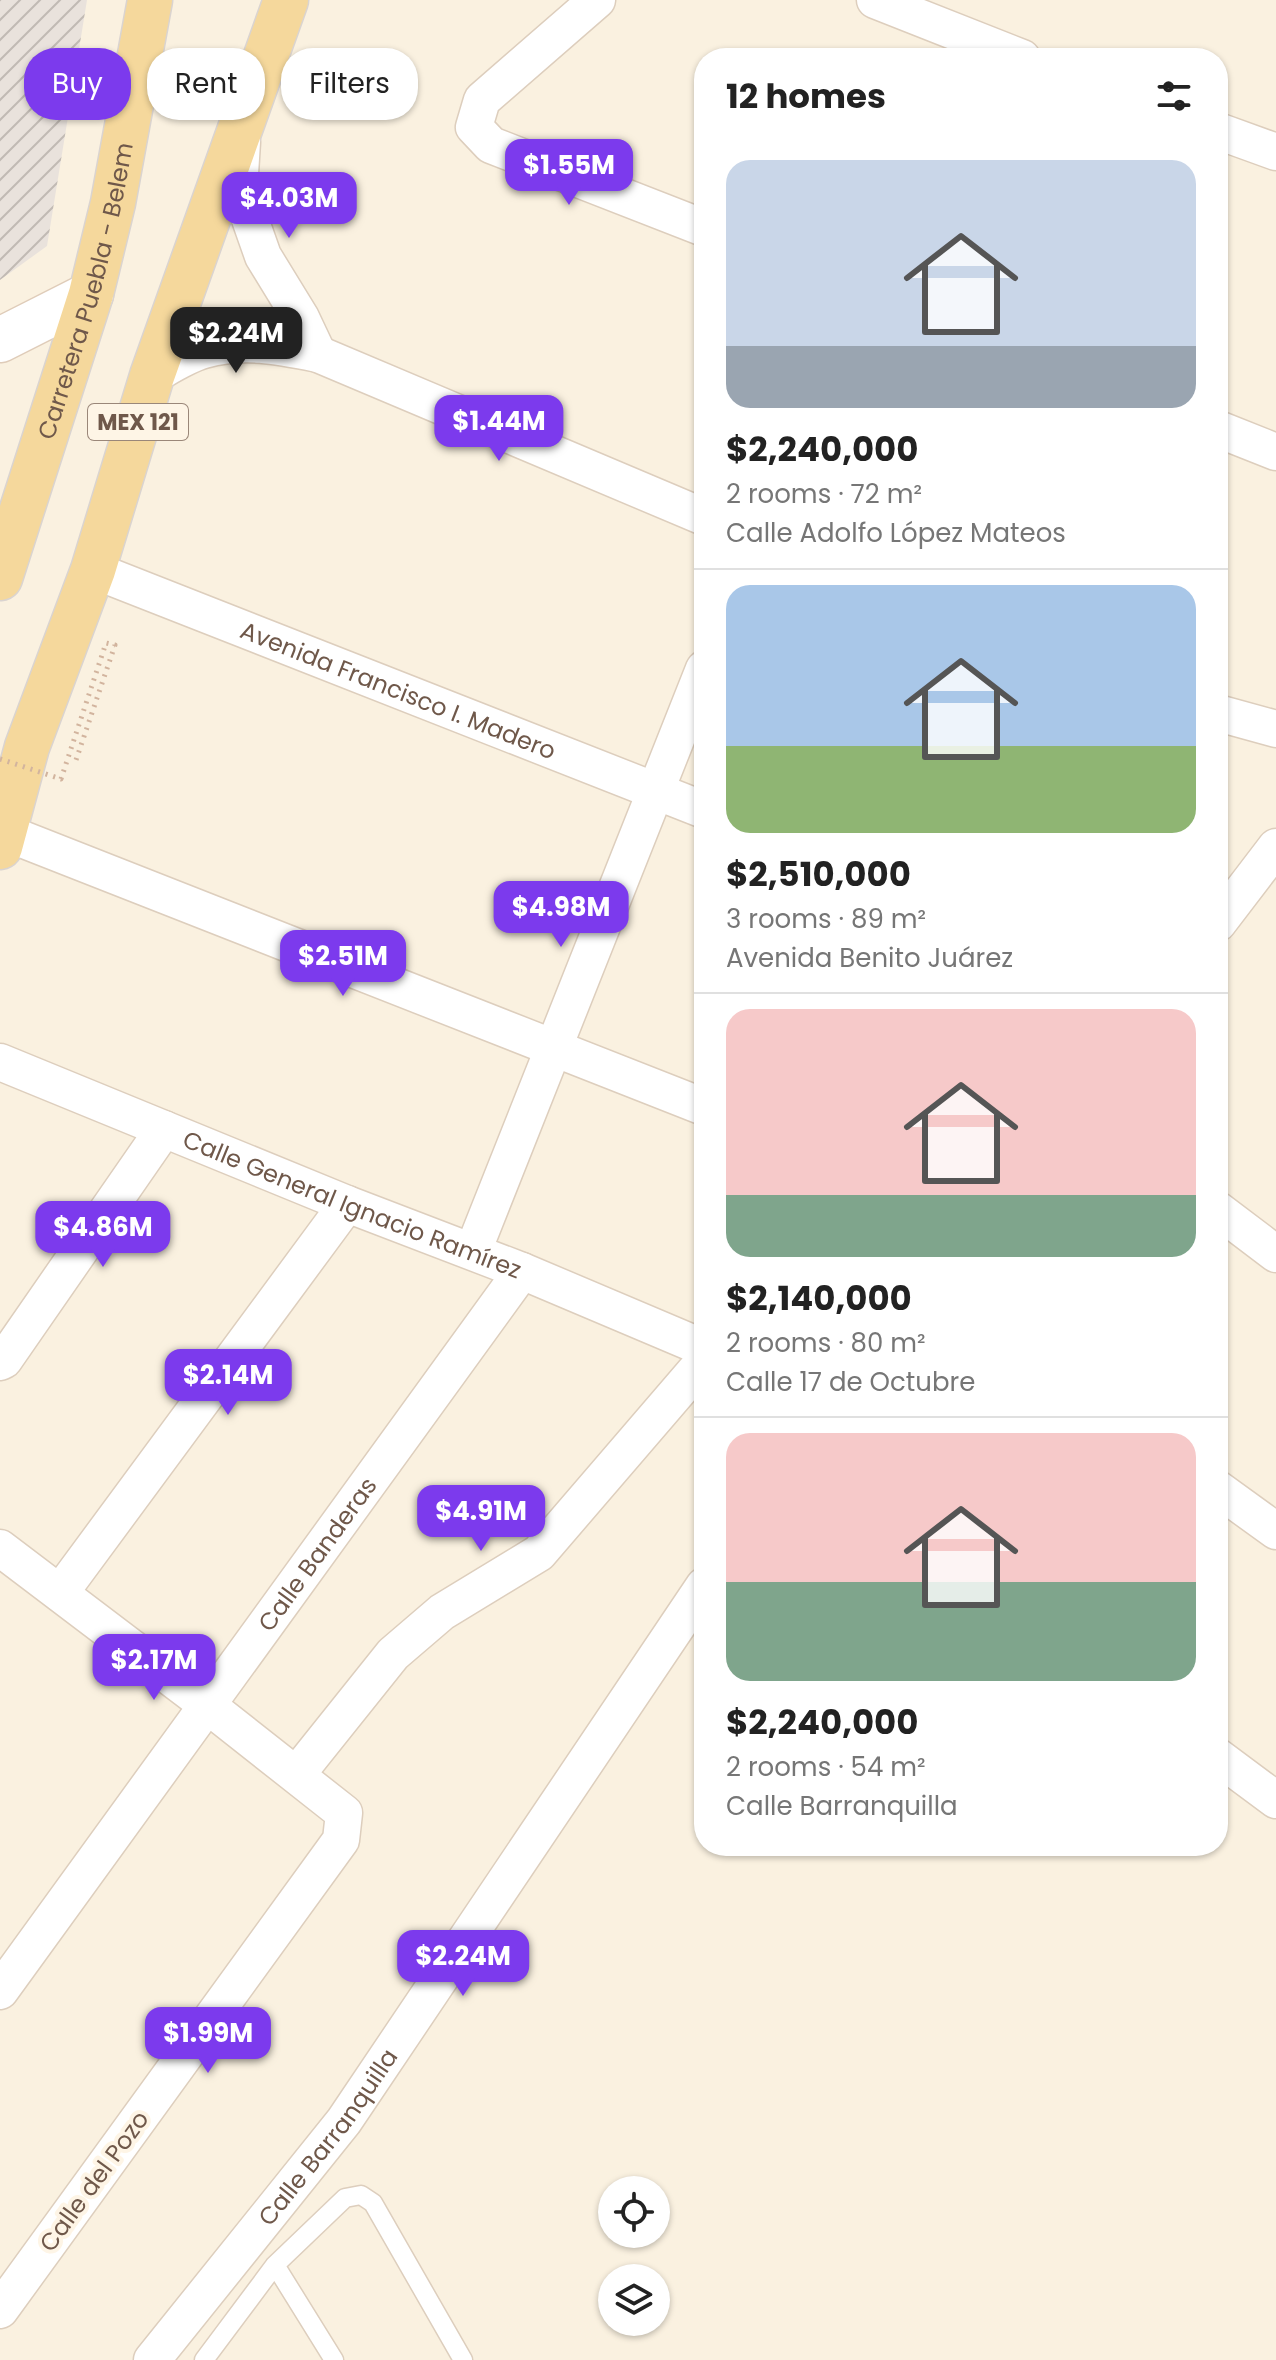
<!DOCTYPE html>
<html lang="en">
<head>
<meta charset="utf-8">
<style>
  :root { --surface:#fff; --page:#f2f2f2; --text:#222; --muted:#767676; --line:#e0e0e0; --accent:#7c3aed }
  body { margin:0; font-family:Poppins,sans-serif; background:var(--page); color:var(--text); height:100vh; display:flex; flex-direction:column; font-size:30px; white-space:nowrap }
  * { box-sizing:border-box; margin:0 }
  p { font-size:26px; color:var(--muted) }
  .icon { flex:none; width:44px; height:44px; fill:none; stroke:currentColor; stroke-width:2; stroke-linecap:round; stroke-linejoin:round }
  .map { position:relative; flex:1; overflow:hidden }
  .details { position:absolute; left:694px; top:48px; width:534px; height:1808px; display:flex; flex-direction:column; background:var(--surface); border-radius:32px; box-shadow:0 2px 6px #0004 }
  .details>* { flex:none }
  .hud { position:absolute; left:24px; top:48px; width:550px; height:72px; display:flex; gap:16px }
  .controls { position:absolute; left:598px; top:2176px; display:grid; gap:16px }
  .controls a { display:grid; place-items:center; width:72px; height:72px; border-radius:50%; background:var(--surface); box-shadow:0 2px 6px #0004; font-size:40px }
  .price { position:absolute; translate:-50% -68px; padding:0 18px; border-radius:16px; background:var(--accent); color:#fff; font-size:26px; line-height:52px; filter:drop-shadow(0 2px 4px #0008) }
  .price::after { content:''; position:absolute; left:50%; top:48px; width:24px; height:18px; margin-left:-12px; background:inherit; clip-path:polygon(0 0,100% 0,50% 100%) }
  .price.selected { background:#222; color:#fff }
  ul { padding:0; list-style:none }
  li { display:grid; align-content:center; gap:16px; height:424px; padding:0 32px }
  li+li { border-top:2px solid var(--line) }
  li span { display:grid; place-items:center; height:248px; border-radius:24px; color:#555 }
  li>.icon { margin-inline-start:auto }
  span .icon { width:144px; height:144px; fill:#fffc; stroke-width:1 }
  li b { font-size:34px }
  h2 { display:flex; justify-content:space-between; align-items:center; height:96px; padding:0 32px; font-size:34px }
  .chip { padding:0 28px; border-radius:32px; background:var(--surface); box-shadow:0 2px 6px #0004; font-size:28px; line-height:72px }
  .chip.selected { background:var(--accent); color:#fff }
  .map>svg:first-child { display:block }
  .industrial { fill:url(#industrial-furrows) }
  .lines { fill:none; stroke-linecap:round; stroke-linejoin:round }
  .lane-casing { stroke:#ddcebd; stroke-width:21 }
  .street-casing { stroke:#ddcebd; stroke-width:39 }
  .secondary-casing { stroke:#dfccb9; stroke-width:47 }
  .primary-casing { stroke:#dad4d0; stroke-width:47 }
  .lane { stroke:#fff; stroke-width:18 }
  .street { stroke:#fff; stroke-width:36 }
  .secondary { stroke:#fff; stroke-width:44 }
  .primary { stroke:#f5d89c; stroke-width:44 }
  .path-bridge { stroke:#d2b49e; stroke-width:5; stroke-dasharray:2 6; stroke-linecap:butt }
  .labels { text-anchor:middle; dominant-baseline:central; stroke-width:8; stroke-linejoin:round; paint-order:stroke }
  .shield { fill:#fef5e6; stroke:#9a8779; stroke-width:2 }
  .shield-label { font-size:22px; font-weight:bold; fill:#6f584a }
  .street-label { font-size:24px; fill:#6f584a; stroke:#fef5e6 }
</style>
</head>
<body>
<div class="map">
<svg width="1276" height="2360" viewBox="0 0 1276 2360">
  <defs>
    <pattern id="industrial-furrows" width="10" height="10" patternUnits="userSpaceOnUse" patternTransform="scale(2)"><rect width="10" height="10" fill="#e9e2dc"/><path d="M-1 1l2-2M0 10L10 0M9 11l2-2" fill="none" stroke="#c1bab4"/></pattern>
  </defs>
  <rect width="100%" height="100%" fill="#faf1e0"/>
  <path class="industrial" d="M0,0H87L47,246L0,280Z"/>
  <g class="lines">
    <g class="lane-casing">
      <path id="lane" d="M275,2265L334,2360
        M204,2360L275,2265L345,2198L361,2195L373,2203L463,2360"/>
    </g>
    <g class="street-casing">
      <g id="street">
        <path d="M597,0L482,100L474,127L491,145L704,228"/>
        <path d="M875,0L1022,58"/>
        <path d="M1218,131L1276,152"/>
        <path d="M242,142L240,174L244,202L263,256L301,318L318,354"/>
        <path d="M152,376C168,367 186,355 204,350C244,339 278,346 318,354L704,517"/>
        <path d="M1218,429L1276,452"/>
        <path id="s1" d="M93,570L704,810"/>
        <path d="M1218,713L1276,729"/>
        <path d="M4,832L704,1107"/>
        <path d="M1218,923L1276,847"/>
        <path id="s2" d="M0,1062L347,1204L522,1271L704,1348"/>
        <path d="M1218,1210L1276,1254"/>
        <path d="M473,1251L704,669"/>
        <path d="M0,1362L4,1360L164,1129"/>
        <path d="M1218,1489L1276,1531"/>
        <path d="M0,1548L207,1705L344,1813L341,1840L0,2310"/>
        <path d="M60,1593L347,1204"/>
        <path d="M1218,1757L1276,1800"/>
        <path d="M297,1774L393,1654L442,1612L539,1553L704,1361"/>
        <path id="s3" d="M0,1991L522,1271"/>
        <path id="s4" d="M152,2360L344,2121L704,1586"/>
      </g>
    </g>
    <g class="secondary-casing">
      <path id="secondary" d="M0,340L91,294"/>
    </g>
    <g class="primary-casing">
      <g id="primary">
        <path id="s5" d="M0,578L91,294L113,203L150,0"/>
        <path d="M0,847L27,747L93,570L152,376L286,0"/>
      </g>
    </g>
    <use href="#lane" class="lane"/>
    <use href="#street" class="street"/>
    <use href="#secondary" class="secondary"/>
    <use href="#primary" class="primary"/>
    <path class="path-bridge" d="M0,759L61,779L106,643L115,645L75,763"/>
  </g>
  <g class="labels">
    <rect class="shield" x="88" y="404" width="100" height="36" rx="6"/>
    <g class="shield-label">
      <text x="138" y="422">MEX 121</text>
    </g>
    <g class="street-label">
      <text stroke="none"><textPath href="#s5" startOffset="300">Carretera Puebla - Belem</textPath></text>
      <text stroke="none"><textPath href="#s1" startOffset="328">Avenida Francisco I. Madero</textPath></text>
      <text stroke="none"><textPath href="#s2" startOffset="380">Calle General Ignacio Ramírez</textPath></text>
      <text stroke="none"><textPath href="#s3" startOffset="540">Calle Banderas</textPath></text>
      <text stroke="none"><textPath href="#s4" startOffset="284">Calle Barranquilla</textPath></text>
      <text transform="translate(94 2181) rotate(-54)">Calle del Pozo</text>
    </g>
  </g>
</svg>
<div class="controls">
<a><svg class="icon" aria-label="locate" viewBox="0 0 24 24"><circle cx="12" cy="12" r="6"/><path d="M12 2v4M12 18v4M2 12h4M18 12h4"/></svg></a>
<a><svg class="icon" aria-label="layers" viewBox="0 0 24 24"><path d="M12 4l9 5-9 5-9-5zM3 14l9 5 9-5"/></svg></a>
</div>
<b class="price" style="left:569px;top:207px">$1.55M</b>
<b class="price" style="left:289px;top:240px">$4.03M</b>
<b class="price selected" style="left:236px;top:375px">$2.24M</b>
<b class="price" style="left:499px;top:463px">$1.44M</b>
<b class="price" style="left:561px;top:949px">$4.98M</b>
<b class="price" style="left:343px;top:998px">$2.51M</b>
<b class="price" style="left:103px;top:1269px">$4.86M</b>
<b class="price" style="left:228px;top:1417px">$2.14M</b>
<b class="price" style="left:481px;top:1553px">$4.91M</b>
<b class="price" style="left:154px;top:1702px">$2.17M</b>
<b class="price" style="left:463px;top:1998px">$2.24M</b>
<b class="price" style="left:208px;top:2075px">$1.99M</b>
<div class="hud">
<a class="chip selected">Buy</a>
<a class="chip">Rent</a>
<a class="chip">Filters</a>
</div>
<section class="details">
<h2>12 homes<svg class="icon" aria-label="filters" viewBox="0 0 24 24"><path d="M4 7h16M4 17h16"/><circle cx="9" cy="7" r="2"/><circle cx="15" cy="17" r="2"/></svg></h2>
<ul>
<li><span style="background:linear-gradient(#c9d6e8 75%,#9aa5b1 0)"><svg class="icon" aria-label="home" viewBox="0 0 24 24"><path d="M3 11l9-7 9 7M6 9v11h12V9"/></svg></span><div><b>$2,240,000</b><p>2 rooms · 72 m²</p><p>Calle Adolfo López Mateos</p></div></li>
<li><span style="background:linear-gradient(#a9c7e8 65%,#8fb573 0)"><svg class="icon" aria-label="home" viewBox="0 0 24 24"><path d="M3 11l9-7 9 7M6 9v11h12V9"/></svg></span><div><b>$2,510,000</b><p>3 rooms · 89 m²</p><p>Avenida Benito Juárez</p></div></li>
<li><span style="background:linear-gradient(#f6c9c9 75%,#7fa58c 0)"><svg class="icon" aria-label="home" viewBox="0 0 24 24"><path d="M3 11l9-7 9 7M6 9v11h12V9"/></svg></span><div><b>$2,140,000</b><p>2 rooms · 80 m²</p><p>Calle 17 de Octubre</p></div></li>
<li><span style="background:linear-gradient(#f6c9c9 60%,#7fa58c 0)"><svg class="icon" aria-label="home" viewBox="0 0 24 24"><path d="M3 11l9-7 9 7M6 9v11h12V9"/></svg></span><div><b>$2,240,000</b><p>2 rooms · 54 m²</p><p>Calle Barranquilla</p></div></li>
</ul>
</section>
</div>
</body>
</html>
